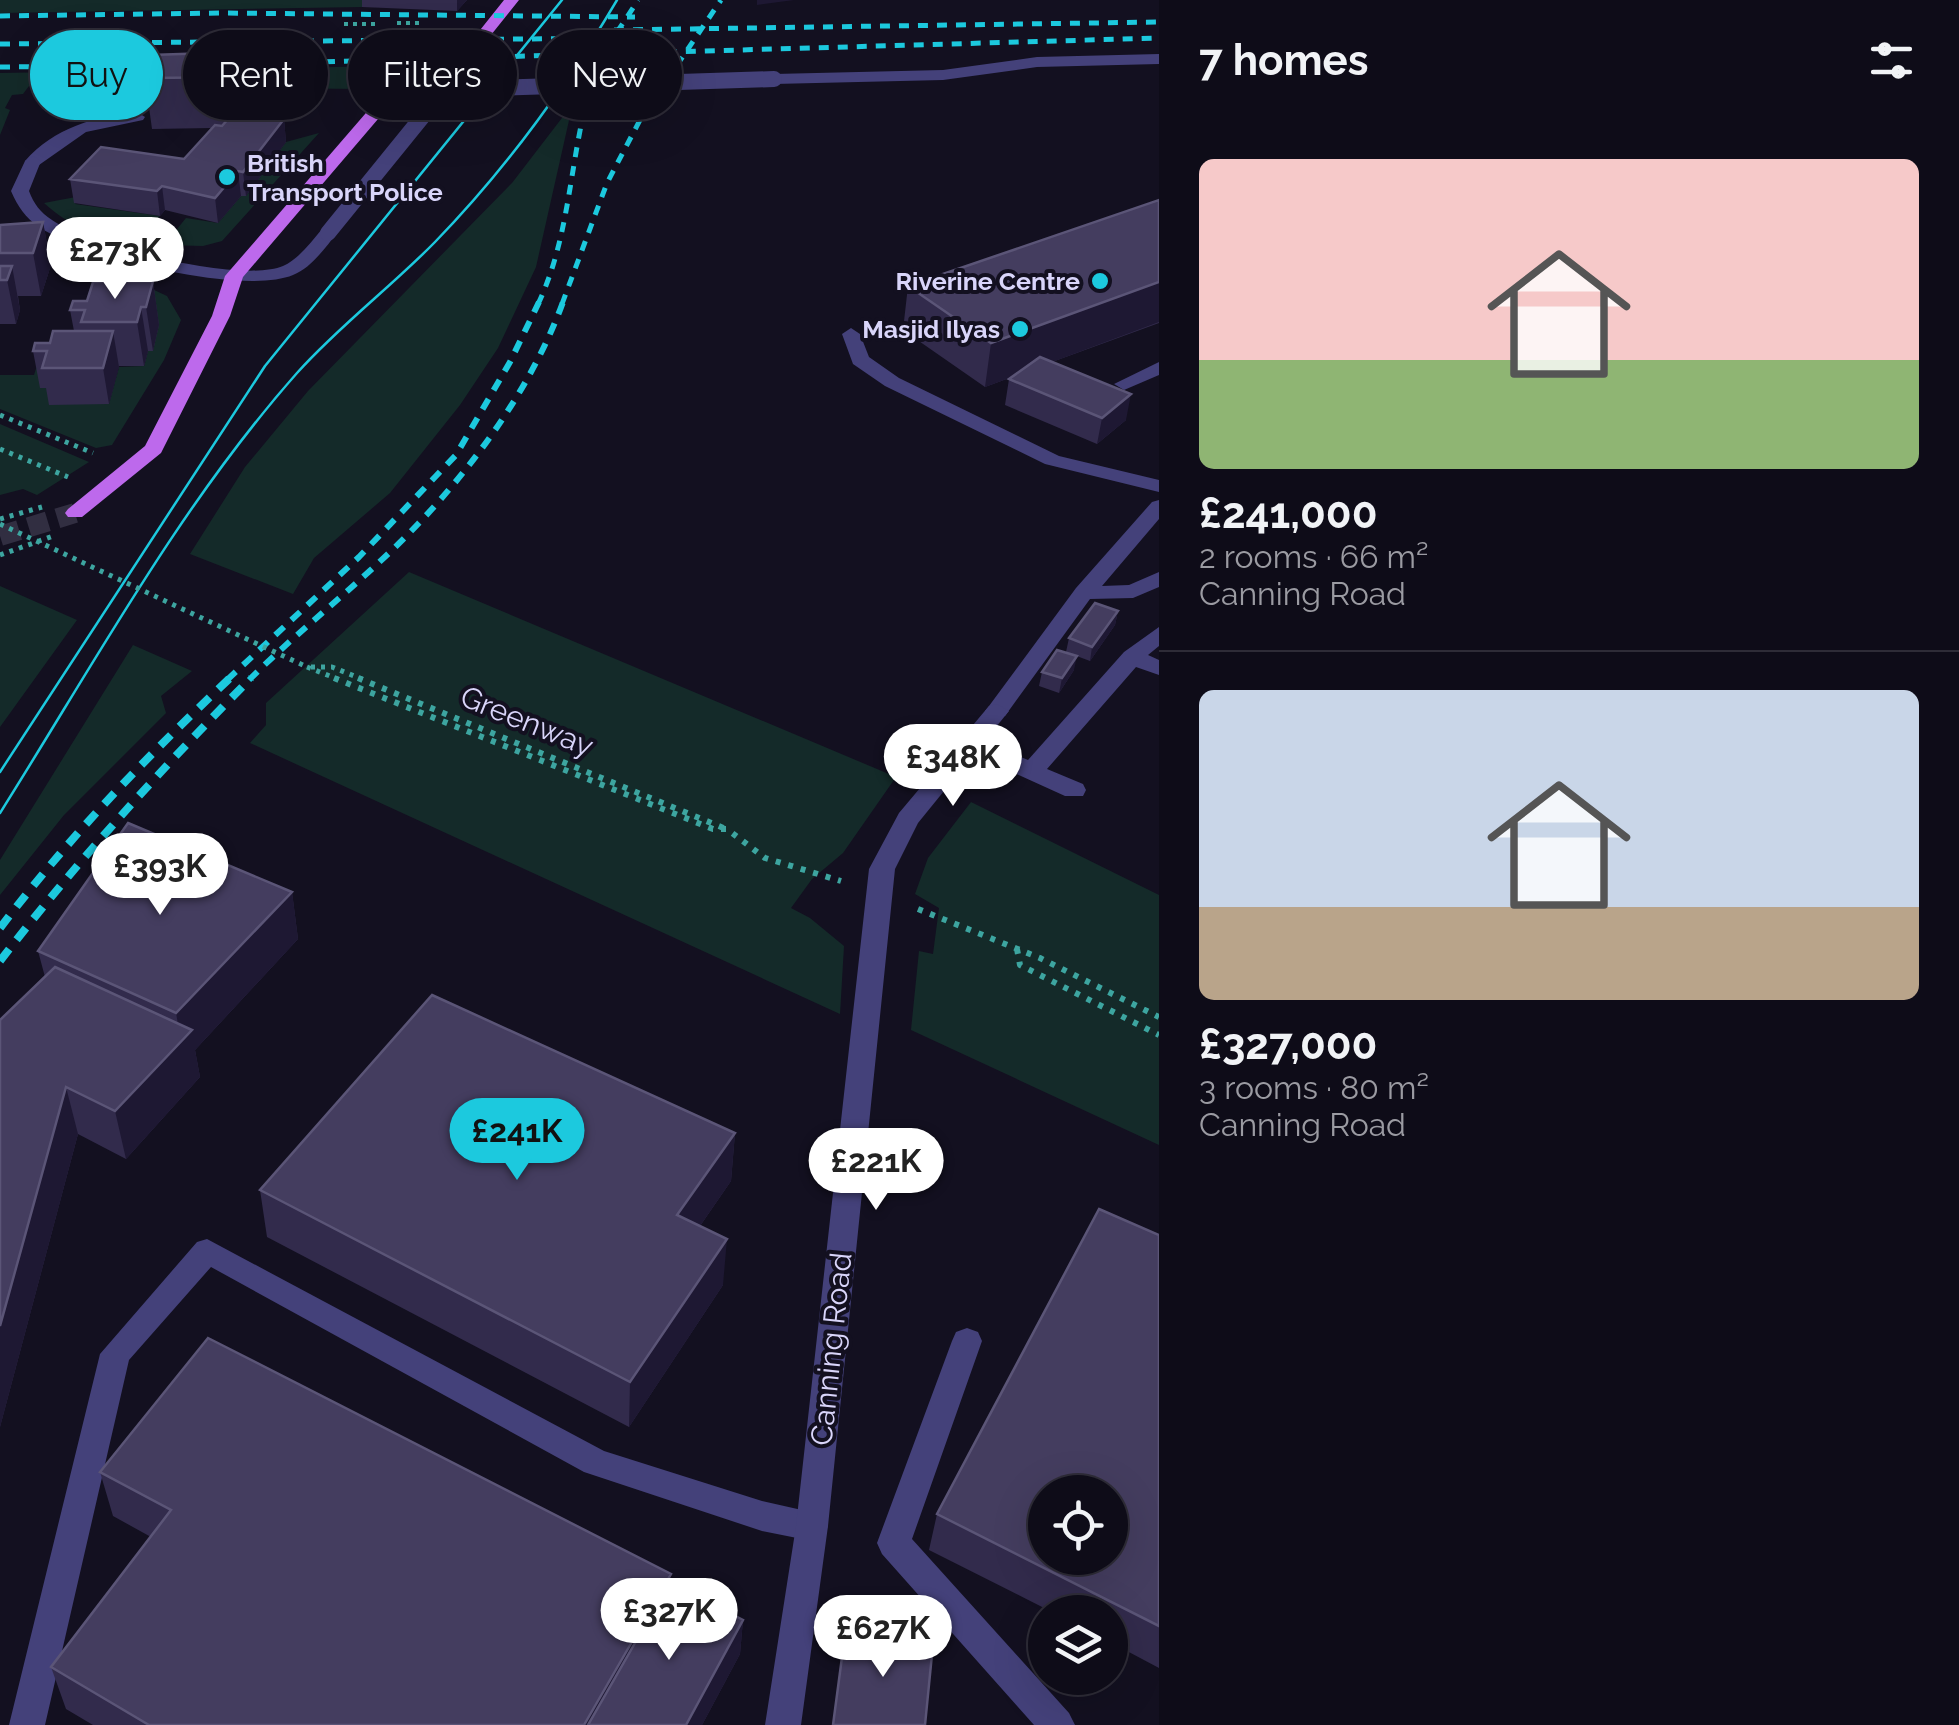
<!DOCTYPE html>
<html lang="en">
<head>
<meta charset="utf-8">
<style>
  :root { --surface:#0e0c18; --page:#1c1a25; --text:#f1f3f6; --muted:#9b9ba2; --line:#2e2c37; --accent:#1cc9de }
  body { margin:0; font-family:Raleway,sans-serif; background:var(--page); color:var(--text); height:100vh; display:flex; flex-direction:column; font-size:38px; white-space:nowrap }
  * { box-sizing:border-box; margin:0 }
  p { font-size:32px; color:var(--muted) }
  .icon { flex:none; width:55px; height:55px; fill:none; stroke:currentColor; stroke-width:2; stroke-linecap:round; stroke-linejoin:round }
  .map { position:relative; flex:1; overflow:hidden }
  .details { display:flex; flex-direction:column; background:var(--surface); width:800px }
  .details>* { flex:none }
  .top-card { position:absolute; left:30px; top:30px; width:950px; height:90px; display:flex; gap:20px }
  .controls { position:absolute; left:1028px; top:1475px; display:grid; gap:20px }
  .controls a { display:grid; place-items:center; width:100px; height:100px; border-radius:50%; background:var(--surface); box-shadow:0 10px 40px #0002,0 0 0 2px var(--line); font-size:50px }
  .price { position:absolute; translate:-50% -85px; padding:0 22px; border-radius:35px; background:#fff; color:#222; font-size:32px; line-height:65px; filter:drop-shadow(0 2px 5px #0008) }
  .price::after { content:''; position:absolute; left:50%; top:60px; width:30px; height:22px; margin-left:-15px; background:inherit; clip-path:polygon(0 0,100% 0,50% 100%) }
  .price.current { background:var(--accent); color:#111 }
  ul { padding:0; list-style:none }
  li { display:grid; align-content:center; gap:20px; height:530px; padding:0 40px }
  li+li { border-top:2px solid var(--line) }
  li span { display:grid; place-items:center; height:310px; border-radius:15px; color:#555 }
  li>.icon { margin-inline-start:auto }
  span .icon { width:180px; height:180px; fill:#fffc; stroke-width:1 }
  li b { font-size:42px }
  h2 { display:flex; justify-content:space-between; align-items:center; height:120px; padding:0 40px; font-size:42px }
  .pill { padding:0 35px; border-radius:45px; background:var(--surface); box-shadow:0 10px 40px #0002,0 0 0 2px var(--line); font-size:35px; line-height:90px }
  .pill.current { background:var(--accent); color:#111 }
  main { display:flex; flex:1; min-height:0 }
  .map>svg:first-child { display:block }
  .green { fill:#142a29 }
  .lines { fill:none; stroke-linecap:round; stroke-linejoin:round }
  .primary-tunnel { stroke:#312e41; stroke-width:20; stroke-dasharray:20 10; stroke-linecap:butt }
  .path-far2 { stroke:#3da5a0; stroke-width:4; stroke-dasharray:4 5; stroke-linecap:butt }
  .path-far1 { stroke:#3da5a0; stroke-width:5; stroke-dasharray:4 6; stroke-linecap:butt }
  .path { stroke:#3da5a0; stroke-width:6; stroke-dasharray:5 8; stroke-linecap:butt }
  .service { fill:#44417a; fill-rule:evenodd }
  .minor { fill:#44417a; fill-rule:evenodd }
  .primary { fill:#bd69ec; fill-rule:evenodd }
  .tram { stroke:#1cc9de; stroke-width:2.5 }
  .rail-far2 { stroke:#1cc9de; stroke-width:5; stroke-dasharray:10 9; stroke-linecap:butt }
  .rail-far1 { stroke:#1cc9de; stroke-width:6; stroke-dasharray:12 10; stroke-linecap:butt }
  .rail { stroke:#1cc9de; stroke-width:8; stroke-dasharray:15 12; stroke-linecap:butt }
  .path-bridge { stroke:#3da5a0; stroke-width:5; stroke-dasharray:4 6; stroke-linecap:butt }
  .service-bridge { stroke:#44417a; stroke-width:16 }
  .wall { fill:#322b4c }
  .shaded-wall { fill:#1e1833 }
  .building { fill:#443d5f; stroke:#5b5577; stroke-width:2.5; fill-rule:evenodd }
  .poi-dot { fill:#1cc9de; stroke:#131020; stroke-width:4 }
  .labels { text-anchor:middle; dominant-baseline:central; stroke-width:8; stroke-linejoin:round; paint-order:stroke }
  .far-poi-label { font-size:25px; font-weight:bold; fill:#d9d5fa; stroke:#131020; text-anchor:end }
  .street-label { font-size:30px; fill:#d9d5fa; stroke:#131020 }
</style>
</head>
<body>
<main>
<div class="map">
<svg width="1159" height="1725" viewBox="0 0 1159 1725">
  <rect width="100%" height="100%" fill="#131020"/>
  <path class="green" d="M0,0H362V7L0,13Z
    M389,66L364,89L29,86L23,94L12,95L5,108L10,110L0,135V73Z
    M565,114L570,116L536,267L498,348L460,405L390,493L314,558L293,594L190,554L245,467L308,391L512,183Z
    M319,133L222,241L203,246L164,245L186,218L218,223L241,196H246L286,142Z
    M81,196L75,204L160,216L131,242C97,240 70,226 44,203Z
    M139,283L167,296L181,320L164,360L112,445L96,448L0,409V375H34L39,359L54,388L109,404L119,367L144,366L148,351H153Z
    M0,424L89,462L37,495L23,489L0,495Z
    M409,572L896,777L843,853L812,879L791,908L810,918L844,946L840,1014L250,743L266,725V703Z
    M0,586L77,620L0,727Z
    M133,645L192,671L161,696L166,713L64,815L0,895V860Z
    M971,802L1159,895V1145L911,1030L919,951L933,954L939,908L915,894L928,858Z"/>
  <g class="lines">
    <path class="primary-tunnel" d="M0,536L75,513"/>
    <path class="path-far2" d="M397,23H419
      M344,24H376"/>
    <path class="path-far1" d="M0,415L93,453
      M0,449L68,477
      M0,519L42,507
      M0,555L53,536
      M307,667L340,680
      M311,667H332L364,680"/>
    <path class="path" d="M334,678L713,829H727L765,858L841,881
      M358,678L726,829
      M918,909L1040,958L1159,1017
      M1017,949L1020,965L1159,1035"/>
    <path class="service" d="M1159,54V64L1037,67L943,80L774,84L766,79L774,74L943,70L1037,57Z
      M137,112L145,117L143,120L86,132L39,165L25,161C54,128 95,116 137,112Z
      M851,328L860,334L869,357L899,378L1059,456L1159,480V492L1045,464L885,386L853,364L842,334Z
      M1159,362V375L1124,390L1114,384Z
      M1159,500V519L1102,586L1129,585L1159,572V587L1133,598L1090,599L1005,716H989L985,711L989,706L1076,588L1152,502Z
      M1159,627V646L1148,655L1159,660V675L1136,667L1047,769L1083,784L1086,790L1083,796H1065L962,749L958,744L970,736L1028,760L1124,652Z
      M207,1239L604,1451L762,1501L824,1515L828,1526L824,1537L812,1541L762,1531L584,1472L211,1267L129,1360L45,1725H9L100,1354L197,1242Z
      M967,1328L978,1332L982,1341L912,1539L1069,1713L1075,1725H1034L882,1554L877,1543L952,1341L956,1332Z"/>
    <path class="minor" d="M33,156L41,161L29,191C34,204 40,212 52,220C90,246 241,284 283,266C299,259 311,242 322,229L337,233C325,248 311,268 293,275C243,296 83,257 39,227C25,217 18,207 11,191L25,161Z
      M997,704L1009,711L918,823L895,869L828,1526L801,1725H765L796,1526L869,869L899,813L989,706Z"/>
    <path class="primary" d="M504,0H519L471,60L407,91L390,105L243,277L230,316L161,453L82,517H68L65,513L68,509L145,446L212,316L225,276L378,99L395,85L461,54Z"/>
    <path class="tram" d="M0,772L265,366L562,0
      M0,813C94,664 180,505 297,373C339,326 391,287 435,242C507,168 565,88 617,0"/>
    <path class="rail-far2" d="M0,16L225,13L635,17
      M614,30L1159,22
      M0,44L629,38
      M249,64L1159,38
      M0,67L174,65
      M538,304C573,231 569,148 595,73C604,48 624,23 638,0
      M562,304L607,183L640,120L721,0"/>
    <path class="rail-far1" d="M227,680L359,557L456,455L510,362L539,302
      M249,680C303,626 365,580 418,524C478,461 533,384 563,302"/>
    <path class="rail" d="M0,928C69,837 147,756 230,678
      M0,961C78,860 162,768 251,678"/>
    <path class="path-bridge" d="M0,524L307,667"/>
    <path class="service-bridge" d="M328,233L440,95L463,89L774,79"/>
  </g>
  <path class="wall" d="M362,0H467L457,11L362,7Z
    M274,51L279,101L276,117L284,119L286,142L246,196H241L218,223L165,210L160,216L74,203L70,179L184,159L211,128L152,129L145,78Z
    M1159,200V323L1052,362L1126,420L1097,444L1005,405L1009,379L1012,377L985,387L903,330L908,286Z
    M43,222L51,265L41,296H18L20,310L16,324H0V225Z
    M137,270L139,281H153L159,325L153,351H148L144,366H119L109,404L49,405L46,388H40L33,351L74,331L70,310L87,301L112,281Z
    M1118,611L1115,625L1090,661L1066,652L1069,638Z
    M1074,670L1059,693L1039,686L1042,672Z
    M292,892L298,939L195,1050L200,1077L126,1159L78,1134L0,1427V1020L45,977L38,951Z
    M735,1133L731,1181L700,1226L723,1285L629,1427L267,1237L260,1190Z
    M1159,1235V1668L1110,1642V1612H1052L929,1550L937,1514Z
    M100,1472L670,1582L743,1620L740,1654L702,1725H93L66,1709L51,1667L151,1537L113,1516Z"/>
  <path class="shaded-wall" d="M457,0H467L457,11Z
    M757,0H794L757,5Z
    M274,51L279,101L274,128L269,77Z
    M284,119L286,142L246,196L243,172Z
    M238,171L241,196L218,223L215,198Z
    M162,186L165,210L160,216L157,191Z
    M43,222L51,265L41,296L33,253Z
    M12,266L20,310L16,324L7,280Z
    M153,281L159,325L153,351L146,307Z
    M1159,282V322L985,387L991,343Z
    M141,307L148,351L144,366L137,322Z
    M113,331L119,367L109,404L103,368Z
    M1131,394L1126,420L1097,444L1102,418Z
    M1118,611L1115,625L1090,661L1092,647Z
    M1077,656L1074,670L1059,693L1062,678Z
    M292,892L298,939L195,1050L200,1077L126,1159L115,1111L181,1041L176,1013Z
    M66,1087L78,1134L0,1427V1326Z
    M735,1133L731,1181L675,1262L677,1215Z
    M727,1239L723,1285L629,1427L630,1382Z
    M671,1574L668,1617L607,1725H584Z
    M743,1620L740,1654L702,1725H686Z"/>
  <path class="building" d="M274,51L269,77L145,78L151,55Z
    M234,112L284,119L243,172L238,171L215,198L162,186L157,191L70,179L101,147L184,159L215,125L222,126Z
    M1159,200V282L991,343L908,286Z
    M43,222L33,253H0V225Z
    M0,266H12L7,280H0Z
    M115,270H137L134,281H112Z
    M153,281L146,307H141L137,322H81L85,310H70L73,301H87L93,282Z
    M53,331H113L103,368H42L47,351H33L35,343H50Z
    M1040,357L1131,394L1102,418L1009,379Z
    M1095,603L1118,611L1092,647L1069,638Z
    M1057,650L1077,656L1062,678L1042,672Z
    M128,823L292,892L176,1013L38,951Z
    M55,967L192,1030L115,1111L66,1087L0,1326V1020Z
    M432,995L735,1133L677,1215L727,1239L630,1382L260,1190Z
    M1099,1209L1159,1235V1626L937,1514ZM1045,1492H1110V1558H1045Z
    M208,1338L671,1574L584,1725H149L51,1667L171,1510L100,1472Z
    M670,1582L743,1620L686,1725H588Z
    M846,1627L933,1644L925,1725H833Z"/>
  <g class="poi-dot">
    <circle cx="227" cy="177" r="10"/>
    <circle cx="1100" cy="281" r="10"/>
    <circle cx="1020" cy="329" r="10"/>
  </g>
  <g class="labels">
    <g class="far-poi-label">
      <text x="247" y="163" text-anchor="start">British<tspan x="247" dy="29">Transport Police</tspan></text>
      <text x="1080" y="281">Riverine Centre</text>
      <text x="1000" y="329">Masjid Ilyas</text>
    </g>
    <g class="street-label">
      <text transform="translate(527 721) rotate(22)">Greenway</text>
      <text transform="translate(831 1349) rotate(-84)">Canning Road</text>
    </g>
  </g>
</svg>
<div class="controls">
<a><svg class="icon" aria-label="locate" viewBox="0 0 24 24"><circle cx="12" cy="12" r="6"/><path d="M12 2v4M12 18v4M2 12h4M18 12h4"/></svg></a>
<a><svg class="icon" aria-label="layers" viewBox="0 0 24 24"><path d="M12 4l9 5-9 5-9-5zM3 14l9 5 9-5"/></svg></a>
</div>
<b class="price" style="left:115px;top:302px">£273K</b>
<b class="price" style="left:953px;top:809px">£348K</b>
<b class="price" style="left:160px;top:918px">£393K</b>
<b class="price current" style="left:517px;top:1183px">£241K</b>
<b class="price" style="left:876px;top:1213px">£221K</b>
<b class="price" style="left:669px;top:1663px">£327K</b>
<b class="price" style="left:883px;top:1680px">£627K</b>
<div class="top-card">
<a class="pill current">Buy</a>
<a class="pill">Rent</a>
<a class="pill">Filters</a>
<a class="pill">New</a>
</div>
</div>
<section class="details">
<h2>7 homes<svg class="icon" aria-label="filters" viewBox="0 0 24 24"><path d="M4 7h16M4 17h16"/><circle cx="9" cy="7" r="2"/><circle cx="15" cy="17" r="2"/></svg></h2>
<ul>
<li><span style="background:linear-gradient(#f6c9c9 65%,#8fb573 0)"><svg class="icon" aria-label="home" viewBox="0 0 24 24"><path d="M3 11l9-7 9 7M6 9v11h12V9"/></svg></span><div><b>£241,000</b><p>2 rooms · 66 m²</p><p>Canning Road</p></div></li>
<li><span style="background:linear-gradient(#c9d6e8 70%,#b9a48a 0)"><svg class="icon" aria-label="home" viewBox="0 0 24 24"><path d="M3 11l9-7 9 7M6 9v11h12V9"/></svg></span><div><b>£327,000</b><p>3 rooms · 80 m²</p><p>Canning Road</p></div></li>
</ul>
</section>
</main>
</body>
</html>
